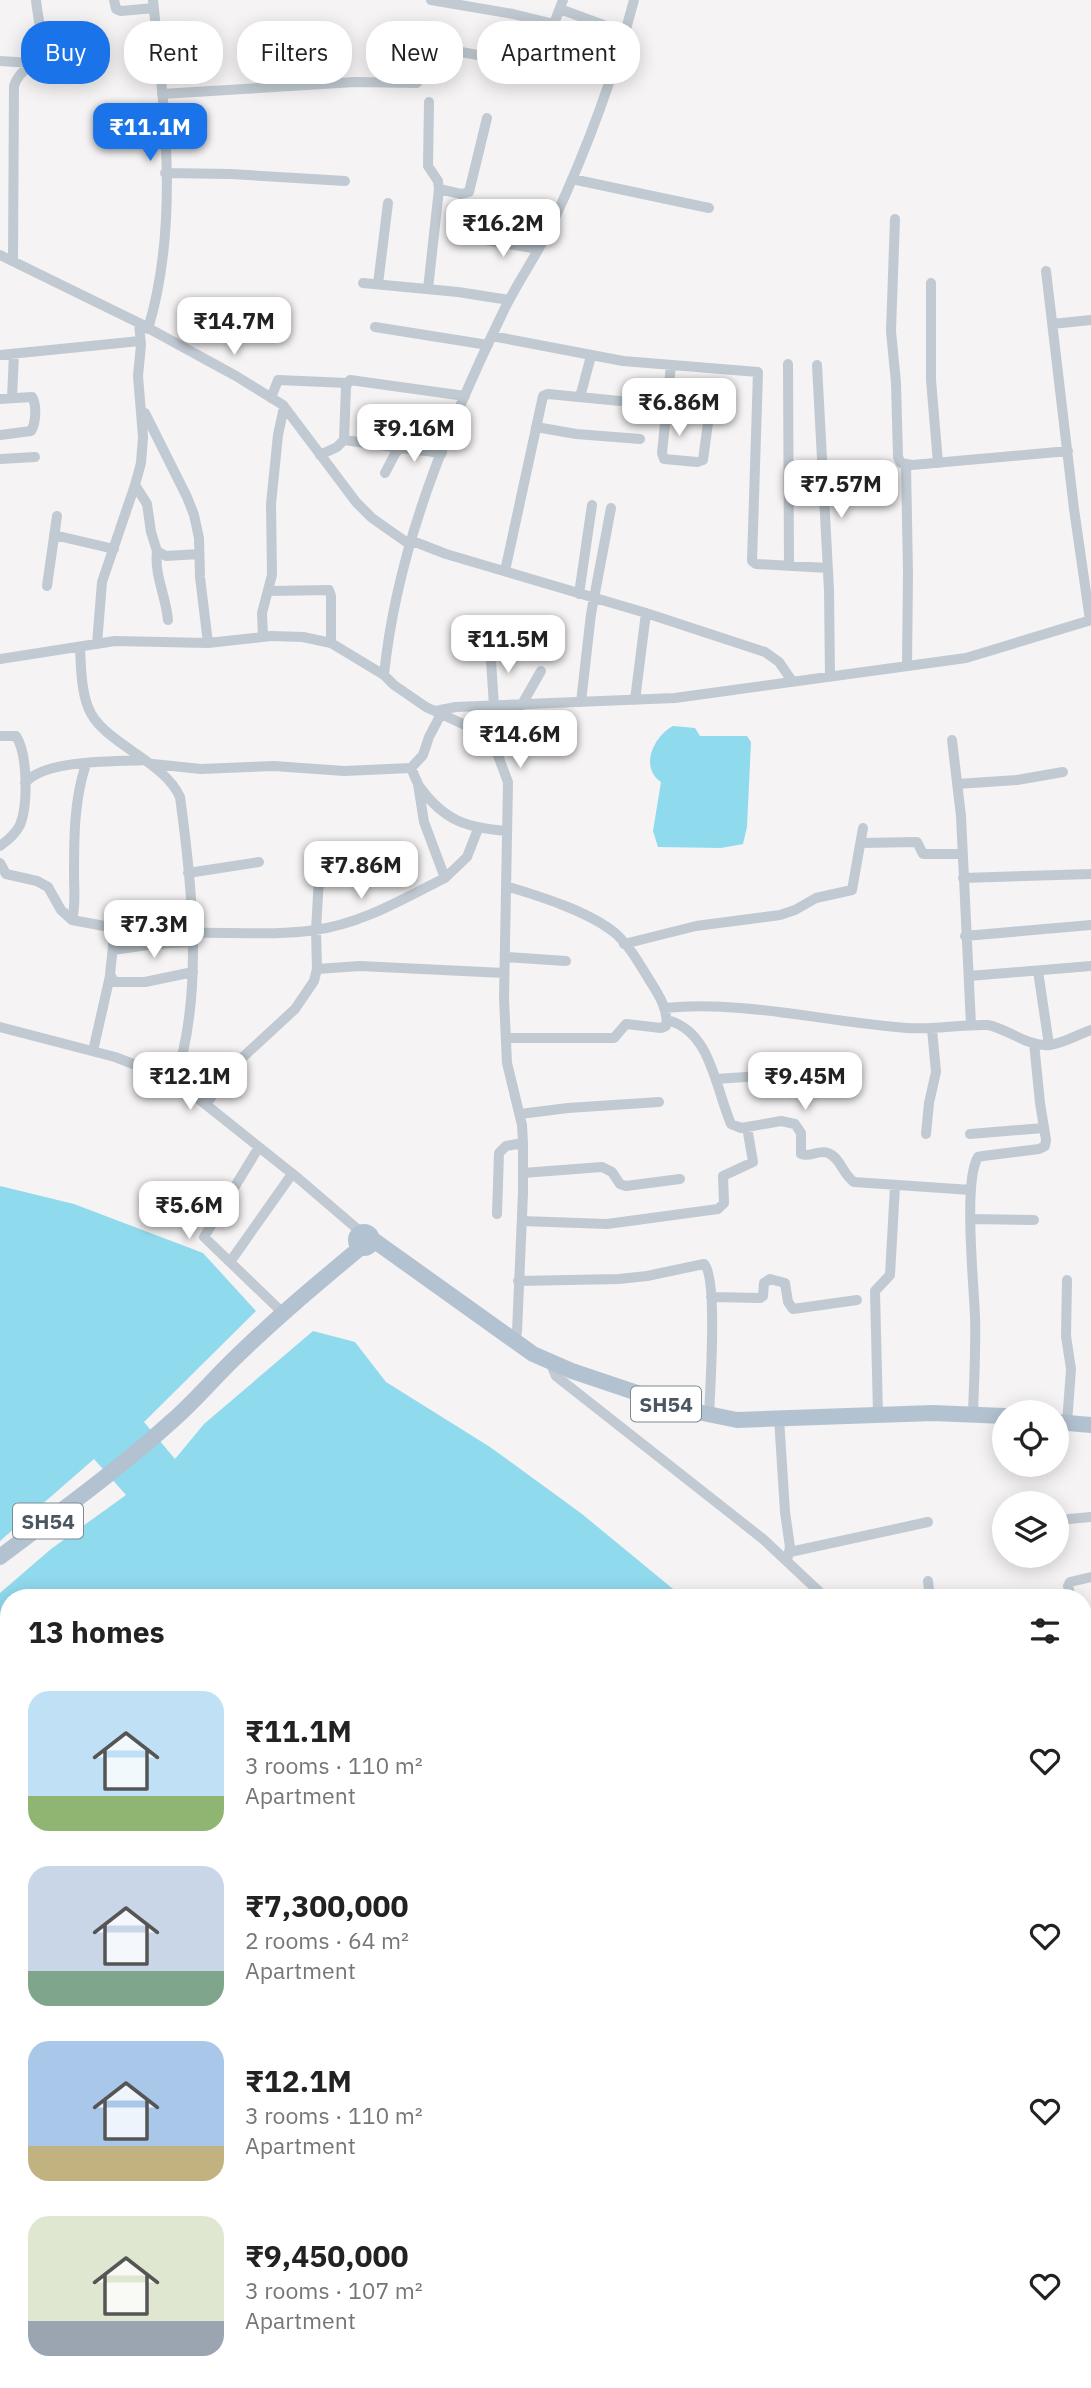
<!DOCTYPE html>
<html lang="en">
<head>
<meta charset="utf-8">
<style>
  :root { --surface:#fff; --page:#f2f2f2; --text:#222; --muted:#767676; --accent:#1a73e8 }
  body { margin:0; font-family:"IBM Plex Sans",sans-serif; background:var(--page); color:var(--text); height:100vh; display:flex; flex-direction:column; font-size:26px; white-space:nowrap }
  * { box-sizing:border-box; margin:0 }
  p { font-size:23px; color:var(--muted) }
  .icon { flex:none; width:38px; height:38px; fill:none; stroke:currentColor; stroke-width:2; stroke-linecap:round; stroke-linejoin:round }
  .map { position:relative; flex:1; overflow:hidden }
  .sheet { position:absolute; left:0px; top:1589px; width:1092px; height:800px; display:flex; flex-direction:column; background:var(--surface); border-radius:28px 28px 0 0; box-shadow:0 4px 18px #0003 }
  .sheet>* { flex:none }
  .guide { position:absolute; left:21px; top:21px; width:700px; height:63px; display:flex; gap:14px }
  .buttons { position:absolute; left:992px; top:1400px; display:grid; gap:14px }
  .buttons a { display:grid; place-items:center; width:77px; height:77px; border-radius:50%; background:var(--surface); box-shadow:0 4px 18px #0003; font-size:35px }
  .price { position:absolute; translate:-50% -60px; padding:0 16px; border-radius:14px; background:#fff; color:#222; font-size:23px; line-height:46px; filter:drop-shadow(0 2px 4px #0008) }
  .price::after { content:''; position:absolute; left:50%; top:42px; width:21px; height:16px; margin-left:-10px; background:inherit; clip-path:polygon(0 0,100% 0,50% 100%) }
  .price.on { background:var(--accent); color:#fff }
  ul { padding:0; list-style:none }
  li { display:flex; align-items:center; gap:21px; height:175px; padding:0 28px }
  li span { display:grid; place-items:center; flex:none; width:196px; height:140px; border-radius:21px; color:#555 }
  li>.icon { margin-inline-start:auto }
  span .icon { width:84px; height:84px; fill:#fffc; stroke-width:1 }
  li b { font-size:30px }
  h2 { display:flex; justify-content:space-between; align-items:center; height:84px; padding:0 28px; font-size:30px }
  .pill { padding:0 24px; border-radius:28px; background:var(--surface); box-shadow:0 4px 18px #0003; font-size:24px; line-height:63px }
  .pill.on { background:var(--accent); color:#fff }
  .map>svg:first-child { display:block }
  .water { fill:#90daee }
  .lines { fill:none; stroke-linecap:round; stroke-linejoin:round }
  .street { stroke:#c1cad2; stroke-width:10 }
  .primary { stroke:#b3c2d1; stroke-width:16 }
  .labels { text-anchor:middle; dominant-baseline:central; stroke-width:5; stroke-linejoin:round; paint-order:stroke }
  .shield { fill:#fff; stroke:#808990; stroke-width:2 }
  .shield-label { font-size:21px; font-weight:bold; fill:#4a5661 }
</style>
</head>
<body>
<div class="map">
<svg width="1091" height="2388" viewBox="0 0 1091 2388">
  <rect width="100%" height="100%" fill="#f5f3f3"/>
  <path class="water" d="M673,726L695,728L700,736H747L751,742L747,827L743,844L721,848L658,847L653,831L661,782C639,767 654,736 673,726Z
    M0,1186L74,1204L203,1253L256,1311L144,1422L175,1459L204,1424L313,1331L355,1342L386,1382L490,1447L582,1514L684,1598H9V1692L0,1689V1593L51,1549L126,1495L94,1459L0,1541Z
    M1083,2041L1091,2050V2388H795L790,2380H1083Z"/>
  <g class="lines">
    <path class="street" d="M114,0L116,9L121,11L154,8
      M431,0L513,14L554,24
      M560,9L625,33
      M392,39L536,66L539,63L563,0
      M0,61L32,63
      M162,94L355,82L417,83
      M165,173L231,174L345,181
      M572,179L709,208
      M439,189L461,194L469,192L487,118
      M895,219L891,331L896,383L898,457L901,463L912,465L1068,451
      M473,238L538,249
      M0,255L139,323L236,376L283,405L356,502L372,518L409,544
      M13,260L14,86C18,71 32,68 39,56C45,46 37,13 36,0
      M1046,271L1074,509L1090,620
      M363,283L458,292L509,300
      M931,283V380L938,463
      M378,284L388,203
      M428,289L439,189L438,181L428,166L429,102
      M1052,324L1091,320
      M375,327L488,345
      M148,329C180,223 164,108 153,0
      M492,336L623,361L758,372L752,561L756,564L828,568
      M0,355L140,341
      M788,364L789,566
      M671,365L662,453L664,459L697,462L703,460L712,393
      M817,365L829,590L830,676
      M580,397L591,356
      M12,398L14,354
      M271,398L278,380L347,383
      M0,399L32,397C37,405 36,423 31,431L0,435
      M145,413L187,497L194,515L199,538L200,577L208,643
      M536,427L576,434L640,439
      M344,440L401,448
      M320,455L337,447L344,440L346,386L350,380L465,396
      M0,459L35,457
      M906,465L908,573L907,666
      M385,473L396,452L401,448L442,453
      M135,485L147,504L151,532L157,551L166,556L199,554
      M54,535L114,549
      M410,540L446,554L646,613L765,652L779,662L792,681
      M157,551C154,575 166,596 168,620
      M505,571L543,396L548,394L620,401
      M47,586L57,516
      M269,591L329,590L331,596V643
      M579,594L592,505
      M263,637L262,613L272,575L271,504L278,435L284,407
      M97,644L102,582L135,485L141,463L143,437L138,376L141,345L139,323
      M490,645L494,706
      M80,648C81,666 81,689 88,707C101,743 163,759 180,797C192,884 204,996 175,1080
      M0,659L115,641L208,643L271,636L303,637L331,643L384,675L394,685L426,707L478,731L497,753L508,782L504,998L507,1063L522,1125L523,1143V1193L517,1332L514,1342
      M384,675C397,546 449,424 505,308C520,278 540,250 554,220C587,149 614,76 634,0
      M635,700L646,613
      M581,702L591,614L611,508
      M521,706L541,671
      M435,711L456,707L675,698L871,671L966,658L1091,620
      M0,736H16C28,754 28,806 20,825C16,833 7,841 0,846
      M952,740L961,816L971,1025
      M497,753L505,740L513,706
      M153,764L201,769L274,766L344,771L411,768L423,755L429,737L441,714
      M25,783C45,759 115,762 145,760
      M957,784L1017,780L1063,772
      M419,786C444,821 467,828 507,831
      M861,843L917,842L923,854H962
      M0,863L6,874L37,881L48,887L61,910L72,920L115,928L110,974L114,982H145L193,972
      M188,873L259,862
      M445,878L467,857L478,829
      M963,878L1091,874
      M506,886C539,896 588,911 615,933C630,946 640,965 650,981C658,994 669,1010 666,1026L661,1028L626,1024L614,1038H506
      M72,920C76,904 74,891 74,875C74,837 74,800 86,764
      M191,933C232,932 275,936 315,930C362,924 404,898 445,878L424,822L418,784L411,768
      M965,936L1091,925
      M624,944L696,926L780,915L795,910L816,898L852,890L863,828
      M113,950L155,944L191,942
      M506,957L566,961
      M317,969L360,966L504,973
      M1038,971L1049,1045
      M969,976L1091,966
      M664,1008C745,1000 826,1022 907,1028C934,1030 960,1024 988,1025C1008,1029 1028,1047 1050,1045C1064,1043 1077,1035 1091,1030
      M667,1020C711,1031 715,1087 731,1124L741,1128L781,1121L795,1124L801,1133V1154C810,1158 819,1149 828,1153C840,1157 843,1175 854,1182L971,1190
      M0,1027L115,1057L175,1080L299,1179L362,1233
      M93,1051L110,976
      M716,1079L789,1074
      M206,1105L223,1079L243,1057L295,1009L314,981L317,969L316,930L319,878
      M520,1114L568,1108L659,1102
      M926,1134L929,1103L936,1072L932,1029
      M970,1134L1044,1128
      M259,1147L204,1237L283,1313
      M523,1173L602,1167L612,1172L620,1184L626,1186L680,1179
      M497,1214L499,1153L506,1146L523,1143
      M971,1219L1034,1220
      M522,1221L607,1224L718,1209L724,1203L723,1176L753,1162L747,1127
      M230,1262L292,1174
      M1067,1280L1066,1336L1071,1369L1067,1423
      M518,1281L619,1279L647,1276L704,1264C718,1277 710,1391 709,1415
      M711,1297L760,1298L763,1296L764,1283L770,1279L785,1283L788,1302L793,1309L857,1300
      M550,1362L556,1376L763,1539L826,1598
      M878,1414L875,1291L890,1275L895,1186
      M973,1414C974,1382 976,1349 975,1317C974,1284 963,1181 978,1157L983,1156L1039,1149L1045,1146L1046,1140L1040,1103L1034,1043
      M779,1418L785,1512L790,1547L787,1561
      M1069,1519L1091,1517
      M790,1552L928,1522
      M928,1581L930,1598
      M1071,1598L1068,1586L1070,1582L1091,1577
      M0,1720L9,1723
      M1083,1796L1091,1794
      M1083,1803L1091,1833
      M1083,1945L1091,1955
      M0,1978L9,1963
      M0,2063L9,2064
      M0,2209L9,2211
      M0,2259L9,2261
      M0,2284L9,2285
      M0,2328H9
      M107,2380L109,2388
      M227,2380V2388
      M275,2380L276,2388
      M333,2380L334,2388
      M393,2380L396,2388
      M465,2380L469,2388
      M559,2380L563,2388
      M629,2380L633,2388
      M749,2380L754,2388
      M68,2388L79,2386
      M643,2388L659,2380"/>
    <path class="primary" d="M356 1240a8 8 0 1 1 16 0a8 8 0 1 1-16 0Z
      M372,1239L533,1354L572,1371L688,1410L737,1420L933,1413L1004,1416
      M1057,1422L1091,1425
      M0,1557C58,1513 118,1470 172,1421C195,1401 214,1378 236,1357C276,1318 318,1283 361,1247"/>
  </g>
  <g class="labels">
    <g class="shield">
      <rect x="631" y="1386.5" width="70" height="35" rx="5"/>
      <rect x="13" y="1503.5" width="70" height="35" rx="5"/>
    </g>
    <g class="shield-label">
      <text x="666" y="1404">SH54</text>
      <text x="48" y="1521">SH54</text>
    </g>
  </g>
</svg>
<div class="buttons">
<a><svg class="icon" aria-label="locate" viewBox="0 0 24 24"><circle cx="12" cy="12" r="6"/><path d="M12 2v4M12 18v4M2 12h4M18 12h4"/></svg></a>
<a><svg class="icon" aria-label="layers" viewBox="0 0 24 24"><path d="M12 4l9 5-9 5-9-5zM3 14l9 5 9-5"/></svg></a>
</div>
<b class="price on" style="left:150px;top:163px">₹11.1M</b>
<b class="price" style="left:503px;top:259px">₹16.2M</b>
<b class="price" style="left:234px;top:357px">₹14.7M</b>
<b class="price" style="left:679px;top:438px">₹6.86M</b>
<b class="price" style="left:414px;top:464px">₹9.16M</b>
<b class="price" style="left:841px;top:520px">₹7.57M</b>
<b class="price" style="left:508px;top:675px">₹11.5M</b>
<b class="price" style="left:520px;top:770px">₹14.6M</b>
<b class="price" style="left:361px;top:901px">₹7.86M</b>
<b class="price" style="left:154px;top:960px">₹7.3M</b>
<b class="price" style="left:190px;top:1112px">₹12.1M</b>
<b class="price" style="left:805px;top:1112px">₹9.45M</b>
<b class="price" style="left:189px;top:1241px">₹5.6M</b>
<div class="guide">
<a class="pill on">Buy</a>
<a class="pill">Rent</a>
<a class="pill">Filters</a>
<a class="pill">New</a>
<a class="pill">Apartment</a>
</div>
<section class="sheet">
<h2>13 homes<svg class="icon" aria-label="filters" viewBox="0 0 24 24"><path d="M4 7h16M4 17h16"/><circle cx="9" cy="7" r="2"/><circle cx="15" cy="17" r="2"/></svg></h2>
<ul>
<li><span style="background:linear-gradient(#bfe0f5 75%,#8fb573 0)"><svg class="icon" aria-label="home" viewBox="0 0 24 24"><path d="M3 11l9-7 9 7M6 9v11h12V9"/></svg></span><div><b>₹11.1M</b><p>3 rooms · 110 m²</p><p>Apartment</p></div><svg class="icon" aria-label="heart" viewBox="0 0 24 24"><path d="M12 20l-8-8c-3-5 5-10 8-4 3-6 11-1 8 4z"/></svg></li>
<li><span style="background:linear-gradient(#c9d6e8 75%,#7fa58c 0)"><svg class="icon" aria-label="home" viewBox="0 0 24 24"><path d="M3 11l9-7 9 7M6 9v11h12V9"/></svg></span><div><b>₹7,300,000</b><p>2 rooms · 64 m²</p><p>Apartment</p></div><svg class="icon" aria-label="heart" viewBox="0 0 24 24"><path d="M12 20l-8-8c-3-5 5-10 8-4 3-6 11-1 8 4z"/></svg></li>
<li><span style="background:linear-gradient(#a9c7e8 75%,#c2b280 0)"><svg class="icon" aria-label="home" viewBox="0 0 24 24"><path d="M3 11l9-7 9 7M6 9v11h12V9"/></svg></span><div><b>₹12.1M</b><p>3 rooms · 110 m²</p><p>Apartment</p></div><svg class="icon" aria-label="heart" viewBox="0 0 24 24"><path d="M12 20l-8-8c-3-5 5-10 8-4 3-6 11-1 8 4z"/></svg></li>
<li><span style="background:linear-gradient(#dfe7d0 75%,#9aa5b1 0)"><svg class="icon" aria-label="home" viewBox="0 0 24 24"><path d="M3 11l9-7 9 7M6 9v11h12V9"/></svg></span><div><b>₹9,450,000</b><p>3 rooms · 107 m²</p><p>Apartment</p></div><svg class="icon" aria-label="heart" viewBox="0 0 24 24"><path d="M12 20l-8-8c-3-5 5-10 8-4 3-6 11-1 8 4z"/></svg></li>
</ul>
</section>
</div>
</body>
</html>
